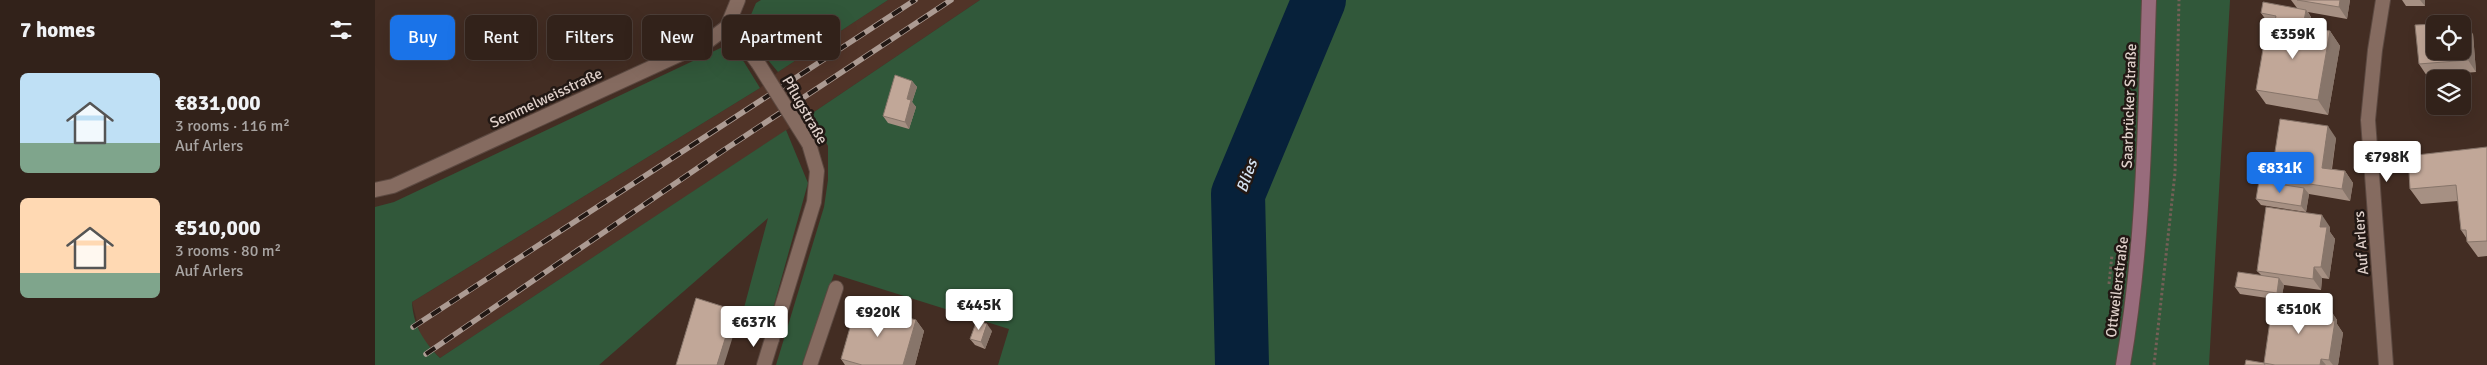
<!DOCTYPE html>
<html lang="en">
<head>
<meta charset="utf-8">
<style>
  :root { --surface:#32221a; --page:#3a2a23; --text:#f1f3f6; --muted:#a8a4a2; --line:#4d3f39; --accent:#1a73e8 }
  body { margin:0; font-family:Signika,sans-serif; background:var(--page); color:var(--text); height:100vh; display:flex; flex-direction:column; font-size:19px; white-space:nowrap }
  * { box-sizing:border-box; margin:0 }
  p { font-size:16px; color:var(--muted) }
  .icon { flex:none; width:28px; height:28px; fill:none; stroke:currentColor; stroke-width:2; stroke-linecap:round; stroke-linejoin:round }
  .map { position:relative; flex:1; overflow:hidden }
  .sheet { display:flex; flex-direction:column; background:var(--surface); width:375px }
  .sheet>* { flex:none }
  .hud { position:absolute; left:15px; top:15px; width:475px; height:45px; display:flex; gap:10px }
  .buttons { position:absolute; left:2051px; top:15px; display:grid; gap:10px }
  .buttons a { display:grid; place-items:center; width:45px; height:45px; border-radius:8px; background:var(--surface); box-shadow:0 5px 20px #0002,0 0 0 1px var(--line); font-size:25px }
  .price { position:absolute; translate:-50% -42px; padding:0 11px; border-radius:5px; background:#fff; color:#222; font-size:16px; line-height:32px; filter:drop-shadow(0 1px 2px #0008) }
  .price::after { content:''; position:absolute; left:50%; top:30px; width:15px; height:11px; margin-left:-8px; background:inherit; clip-path:polygon(0 0,100% 0,50% 100%) }
  .price.active { background:var(--accent); color:#fff }
  ul { padding:0; list-style:none }
  li { display:flex; align-items:center; gap:15px; height:125px; padding:0 20px }
  li span { display:grid; place-items:center; flex:none; width:140px; height:100px; border-radius:8px; color:#555 }
  li>.icon { margin-inline-start:auto }
  span .icon { width:60px; height:60px; fill:#fffc; stroke-width:1 }
  li b { font-size:21px }
  h2 { display:flex; justify-content:space-between; align-items:center; height:60px; padding:0 20px; font-size:21px }
  .chip { padding:0 18px; border-radius:8px; background:var(--surface); box-shadow:0 5px 20px #0002,0 0 0 1px var(--line); font-size:18px; line-height:45px }
  .chip.active { background:var(--accent); color:#fff }
  main { display:flex; flex:1; min-height:0 }
  .map>svg:first-child { display:block }
  .built { fill:#513428 }
  .green { fill:#31583a }
  .lines { fill:none; stroke-linecap:round; stroke-linejoin:round }
  .river { stroke:#07213a; stroke-width:54 }
  .service-casing { stroke:#5c4941; stroke-width:16 }
  .minor-casing { stroke:#5c4941; stroke-width:16 }
  .secondary-casing { stroke:#5c4941; stroke-width:16 }
  .path { stroke:#746057; stroke-width:3; stroke-dasharray:2.5 2.5; stroke-linecap:butt }
  .service { stroke:#856b60; stroke-width:14 }
  .minor { stroke:#856b60; stroke-width:14 }
  .secondary { stroke:#986c7c; stroke-width:14 }
  .rail-casing { stroke:#ac9b93; stroke-width:5.5 }
  .rail { stroke:#221814; stroke-width:4; stroke-dasharray:11; stroke-linecap:butt }
  .service-bridge-casing { stroke:#5c4941; stroke-width:16; stroke-linecap:butt }
  .service-bridge { stroke:#856b60; stroke-width:14 }
  .wall { fill:#a69083 }
  .shaded-wall { fill:#87756a }
  .building { fill:#c1a798; stroke:#87756a }
  .labels { text-anchor:middle; dominant-baseline:central; stroke-width:5; stroke-linejoin:round; paint-order:stroke }
  .street-label { font-size:15px; fill:#dfd0ca; stroke:#221814 }
  .water-label { font-size:16px; font-style:italic; fill:#d4e2f1; stroke:#221814 }
</style>
</head>
<body>
<main>
<section class="sheet">
<h2>7 homes<svg class="icon" aria-label="filters" viewBox="0 0 24 24"><path d="M4 7h16M4 17h16"/><circle cx="9" cy="7" r="2"/><circle cx="15" cy="17" r="2"/></svg></h2>
<ul>
<li><span style="background:linear-gradient(#bfe0f5 70%,#7fa58c 0)"><svg class="icon" aria-label="home" viewBox="0 0 24 24"><path d="M3 11l9-7 9 7M6 9v11h12V9"/></svg></span><div><b>€831,000</b><p>3 rooms · 116 m²</p><p>Auf Arlers</p></div></li>
<li><span style="background:linear-gradient(#ffd9b3 75%,#7fa58c 0)"><svg class="icon" aria-label="home" viewBox="0 0 24 24"><path d="M3 11l9-7 9 7M6 9v11h12V9"/></svg></span><div><b>€510,000</b><p>3 rooms · 80 m²</p><p>Auf Arlers</p></div></li>
</ul>
</section>
<div class="map">
<svg width="2112" height="365" viewBox="0 0 2112 365">
  <rect width="100%" height="100%" fill="#432d23"/>
  <path class="built" d="M513,0H605L436,114L65,358L46,337L37,302L385,88L403,72Z"/>
  <path class="green" d="M386,0H513L403,72L369,31L381,3Z
    M605,0H1855L1834,365H623L634,329L459,274L427,365H401L449,207L453,180V146L436,114Z
    M354,44L369,62L385,88L37,302C38,325 49,342 65,358L411,130L433,183L392,330L366,319L393,218L224,365H0V207L19,202Z"/>
  <g class="lines">
    <path class="river" d="M867,365L863,194L944,0"/>
    <g class="service-casing">
      <path id="service" d="M352,27L369,44L383,63
        M397,339L439,202L442,171L434,144
        M435,365L461,288"/>
    </g>
    <g class="minor-casing">
      <path id="minor" d="M2008,0L2000,50L1993,120L2011,365
        M0,190L18,186L332,42L352,27L363,0
        M389,365L397,339"/>
    </g>
    <g class="secondary-casing">
      <path id="secondary" d="M1748,365C1769,244 1770,122 1774,0"/>
    </g>
    <path class="path" d="M1734,284L1737,255
      M1779,365L1800,173L1804,0"/>
    <use href="#service" class="service"/>
    <use href="#minor" class="minor"/>
    <use href="#secondary" class="secondary"/>
    <g class="rail-casing">
      <path id="rail" d="M38,327L540,0
        M51,354L349,150L576,0"/>
    </g>
    <use href="#rail" class="rail"/>
    <g class="service-bridge-casing">
      <path id="service-bridge" d="M383,63L434,144"/>
    </g>
    <use href="#service-bridge" class="service-bridge"/>
  </g>
  <path class="wall" d="M1916,0H1975L1972,19L1933,12L1936,17L1935,22L1939,28L1955,31L1965,46L1953,115L1891,104L1881,90L1900,21L1891,20L1886,13L1922,8Z
    M2027,0H2050V6H2031Z
    M2098,34L2101,72L2052,76L2044,64Z
    M537,81L542,87L537,102L541,107L534,129L513,123L508,116Z
    M1961,138L1957,169L1970,171L1978,183L1975,201L1934,194L1931,212L1886,205L1881,199L1899,183L1896,178Z
    M2112,147V256L2103,257L2092,242V239L2086,230L2083,201L2046,204L2035,189Z
    M1955,227V232L1960,239L1954,279L1947,278L1946,290L1909,285L1906,300L1865,294L1860,287L1886,275L1882,271Z
    M1954,308L1962,320V324L1968,333L1963,365H1870L1889,363Z
    M541,320L549,331L540,365H470L466,359Z
    M617,331L610,349L600,345L595,339Z"/>
  <path class="shaded-wall" d="M1965,0H1975L1972,19L1964,7Z
    M2045,0H2050V6Z
    M1931,10L1936,17L1935,22L1939,28L1936,41L1929,21Z
    M2090,22L2098,34L2101,72L2093,60Z
    M1955,31L1965,46L1953,115L1943,100Z
    M537,81L542,87L537,102L541,107L534,129L530,122L532,99Z
    M1953,126L1961,138L1955,179L1947,168Z
    M1970,171L1978,183L1975,201L1967,189Z
    M1929,188L1934,194L1931,212L1926,206Z
    M1947,215L1955,227V232L1960,239L1954,279L1946,267L1945,227Z
    M1939,267L1947,278L1946,290L1938,279Z
    M1904,278L1909,285L1906,300L1902,293Z
    M1954,308L1962,320V324L1968,333L1963,365H1958L1954,360L1953,320Z
    M359,310L364,317L349,365H342Z
    M541,320L549,331L540,365H528Z
    M612,324L617,331L610,349L606,342Z
    M1946,359L1951,365H1945Z"/>
  <path class="building" d="M1922,0H1965L1964,7Z
    M1888,2L1931,10L1929,21H1934L1933,27L1900,21L1901,16L1886,13Z
    M1893,20L1955,31L1943,100L1881,90Z
    M2090,22L2093,60L2044,64L2040,25L2060,24V51H2088V24H2061Z
    M520,75L537,81L532,99L536,100L530,122L508,116Z
    M1905,119L1953,126L1947,168L1970,171L1967,189L1896,178Z
    M2112,147V241L2092,242L2091,230H2086L2081,185L2035,189L2033,156Z
    M1884,181L1929,188L1926,206L1881,199Z
    M1891,207L1947,215L1945,227H1952L1946,267H1939L1938,279L1882,271Z
    M1863,272L1904,278L1902,293L1860,287Z
    M321,298L359,310L342,365H301Z
    M1898,300L1954,308L1953,320L1960,321L1954,360L1946,359L1945,365H1900L1889,363Z
    M482,303L541,320L528,365H487L466,359Z
    M602,320L612,324L606,342L595,339Z
    M1871,360L1889,363L1890,365H1870Z"/>
  <g class="labels">
    <g class="street-label">
      <text transform="translate(171 98) rotate(-25)">Semmelweisstraße</text>
      <text transform="translate(1754 106) rotate(-88)">Saarbrücker Straße</text>
      <text transform="translate(430 110) rotate(60)">Pflugstraße</text>
      <text transform="translate(1986 243) rotate(-94)">Auf Arlers</text>
      <text transform="translate(1742 287) rotate(-83)">Ottweilerstraße</text>
    </g>
    <g class="water-label">
      <text transform="translate(872 176) rotate(-70)">Blies</text>
    </g>
  </g>
</svg>
<div class="buttons">
<a><svg class="icon" aria-label="locate" viewBox="0 0 24 24"><circle cx="12" cy="12" r="6"/><path d="M12 2v4M12 18v4M2 12h4M18 12h4"/></svg></a>
<a><svg class="icon" aria-label="layers" viewBox="0 0 24 24"><path d="M12 4l9 5-9 5-9-5zM3 14l9 5 9-5"/></svg></a>
</div>
<b class="price" style="left:1918px;top:60px">€359K</b>
<b class="price" style="left:2012px;top:183px">€798K</b>
<b class="price active" style="left:1905px;top:194px">€831K</b>
<b class="price" style="left:604px;top:331px">€445K</b>
<b class="price" style="left:1924px;top:335px">€510K</b>
<b class="price" style="left:503px;top:338px">€920K</b>
<b class="price" style="left:379px;top:348px">€637K</b>
<div class="hud">
<a class="chip active">Buy</a>
<a class="chip">Rent</a>
<a class="chip">Filters</a>
<a class="chip">New</a>
<a class="chip">Apartment</a>
</div>
</div>
</main>
</body>
</html>
